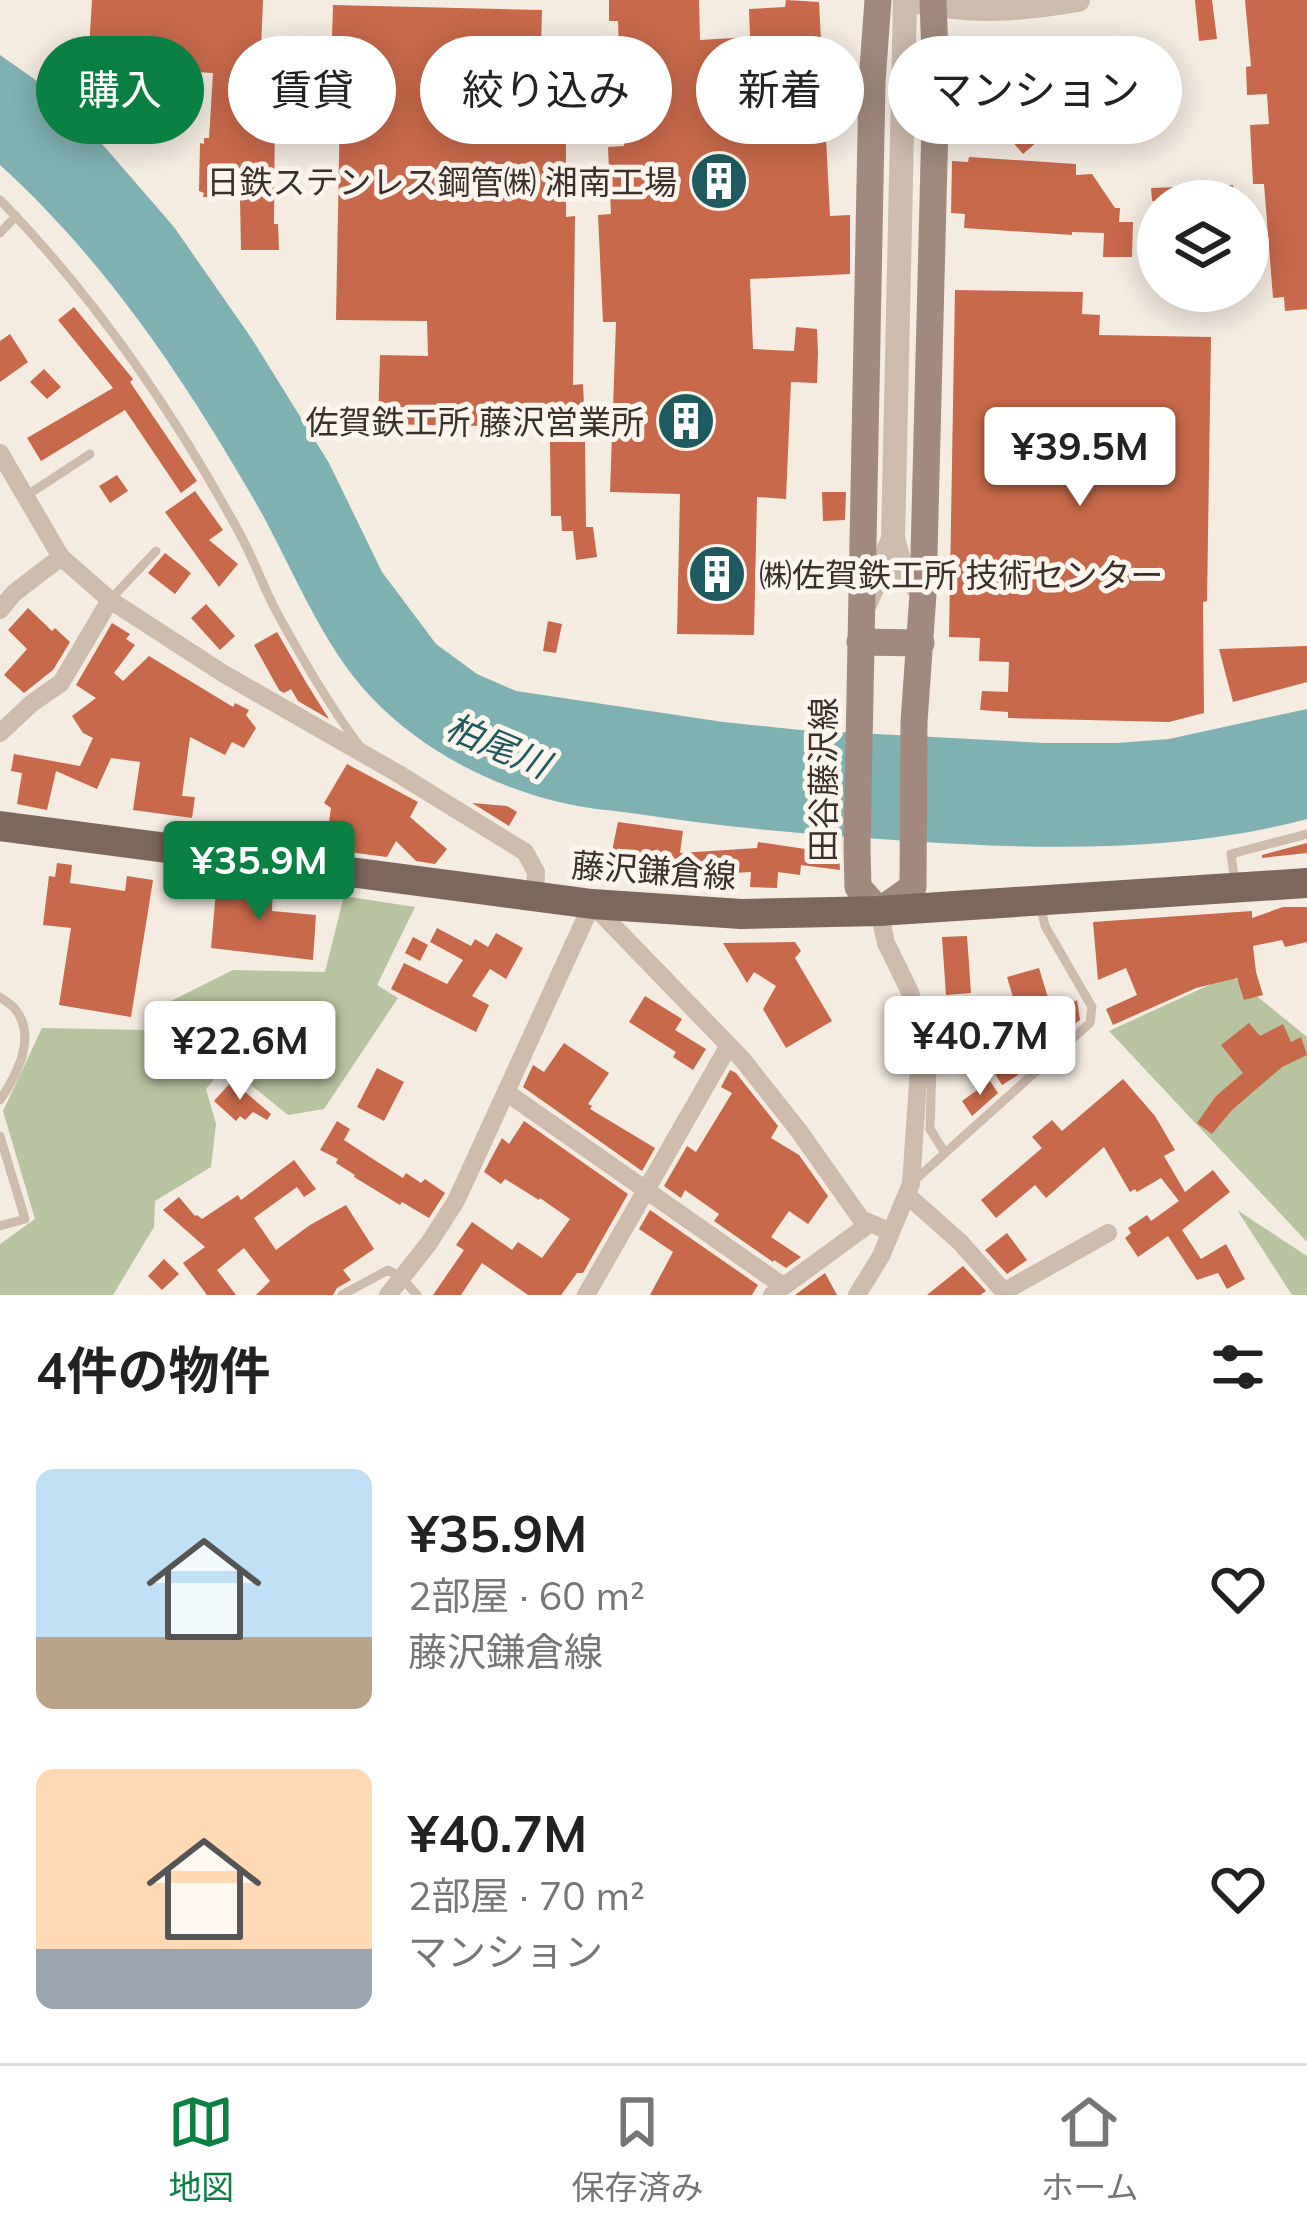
<!DOCTYPE html>
<html lang="ja">
<head>
<meta charset="utf-8">
<style>
  :root { --surface:#fff; --page:#f2f2f2; --text:#222; --muted:#767676; --line:#e0e0e0; --accent:#0b8043 }
  body { margin:0; font-family:Mulish,"Noto Sans JP",sans-serif; background:var(--page); color:var(--text); height:100vh; display:flex; flex-direction:column; font-size:45px; white-space:nowrap }
  * { box-sizing:border-box; margin:0 }
  p { font-size:39px; color:var(--muted) }
  .icon { flex:none; width:66px; height:66px; fill:none; stroke:currentColor; stroke-width:2; stroke-linecap:round; stroke-linejoin:round }
  .map { position:relative; height:1295px; overflow:hidden }
  .side { display:flex; flex-direction:column; background:var(--surface); flex:1 }
  .side>* { flex:none }
  .guide { position:absolute; left:36px; top:36px; width:1236px; height:108px; display:flex; gap:24px }
  .tools { position:absolute; left:1137px; top:180px; display:grid; gap:24px }
  .tools a { display:grid; place-items:center; width:132px; height:132px; border-radius:50%; background:var(--surface); box-shadow:0 6px 30px #0003; font-size:60px }
  .price { position:absolute; translate:-50% -102px; padding:0 27px; border-radius:12px; background:#fff; color:#222; font-size:39px; line-height:78px; filter:drop-shadow(0 3px 6px #0008) }
  .price::after { content:''; position:absolute; left:50%; top:72px; width:36px; height:27px; margin-left:-18px; background:inherit; clip-path:polygon(0 0,100% 0,50% 100%) }
  .price.active { background:var(--accent); color:#fff }
  ul { padding:0; list-style:none }
  li { display:flex; align-items:center; gap:36px; height:300px; padding:0 36px }
  li span { display:grid; place-items:center; flex:none; width:336px; height:240px; border-radius:18px; color:#555 }
  li>.icon { margin-inline-start:auto }
  span .icon { width:144px; height:144px; fill:#fffc; stroke-width:1 }
  li b { font-size:51px }
  h2 { display:flex; justify-content:space-between; align-items:center; height:144px; padding:0 36px; font-size:51px }
  .chip { padding:0 42px; border-radius:54px; background:var(--surface); box-shadow:0 6px 30px #0003; font-size:42px; line-height:108px }
  .chip.active { background:var(--accent); color:#fff }
  .tabs { display:flex; justify-content:space-around; align-items:center; height:168px; border-top:3px solid var(--line); background:var(--surface); font-size:33px; color:var(--muted) }
  .tabs a { display:grid; justify-items:center; gap:6px }
  .tabs .active { color:var(--accent) }
  .map>svg:first-child { display:block }
  .green { fill:#b8c4a0 }
  .water { fill:#7fb0b2 }
  .building { fill:#c8694b }
  .lines { fill:none; stroke-linecap:round; stroke-linejoin:round }
  .service { stroke:#cdbbac; stroke-width:9 }
  .minor { stroke:#cdbbac; stroke-width:18 }
  .tertiary { stroke:#cdbbac; stroke-width:24 }
  .secondary { stroke:#a18a7d; stroke-width:27 }
  .primary { stroke:#7d675c; stroke-width:30 }
  .labels { text-anchor:middle; dominant-baseline:central; stroke-width:10; stroke-linejoin:round; paint-order:stroke }
  .poi-label { font-size:33px; fill:#3b302b; stroke:#fbf5ee; text-anchor:end }
  .street-label { font-size:33px; fill:#3b302b; stroke:#fbf5ee }
  .water-label { font-size:36px; font-style:italic; fill:#1f5a5e; stroke:#fbf5ee }
</style>
</head>
<body>
<div class="map">
<svg width="1307" height="1295" viewBox="0 0 1307 1295">
  <rect width="100%" height="100%" fill="#f4ebe1"/>
  <path class="green" d="M344,896L415,907L377,985L398,998L324,1109L288,1115L236,1073H219L206,1089L216,1124L211,1167L155,1201L154,1227L113,1295H0V1244L35,1219L3,1111L42,1028L149,1030L159,1007L233,970L325,972Z
    M1231,975L1307,1037V1242L1109,1031Z
    M1237,1210L1307,1256V1295H1292Z"/>
  <path class="water" d="M0,55L47,88L90,130L174,227L252,339L329,463L382,572L436,644L477,674L516,691L723,722L800,730L1044,743H1117L1169,739L1307,709V819C1151,861 971,846 811,834C750,829 691,822 631,813C607,810 582,808 559,802C489,785 422,750 372,698C321,645 292,566 256,503C185,380 106,261 0,165Z"/>
  <path class="building" d="M92,0H263L259,98H275L274,224H278L279,250H241L240,199L203,197L204,193L199,191L200,143L204,144V138H209L213,73L88,66Z
    M609,0H699L700,40L750,37L749,9L785,7L786,0L819,2L830,216L850,215V274L750,279L753,349L794,351L796,327L817,329L818,352L817,383L791,382L786,499L757,497L754,635L677,634L680,494L610,492L616,322H603L598,215L611,214L608,147L624,146L621,87L587,89L585,53L619,51L618,21H609Z
    M1195,0H1212L1217,39L1199,41Z
    M1245,0H1307V309L1285,311L1284,297L1273,298L1264,184H1253L1250,125L1269,124L1267,94L1247,95L1246,67L1251,66Z
    M333,5L542,10L539,129H566V217L575,216L573,385L583,384L584,406L532,405L531,422L484,420L483,426L378,424L380,355L428,356L427,321L336,320L340,105H330Z
    M957,51H973L971,91H956Z
    M1000,71L1051,130L1023,154L984,110L1005,92H976Z
    M969,157L1076,164V175L1092,174L1115,208H1120L1119,222H1133L1132,257H1103L1104,233L1072,232V235L964,228L965,214L951,213L952,161L968,162Z
    M1233,185L1234,201H1152L1151,188Z
    M955,290L1083,292L1082,314L1100,315L1099,335L1211,337L1207,601L1203,602L1204,713L1169,722L1008,718V712L980,710L982,691L1008,692L1009,662L979,661L980,638L949,637Z
    M74,307L133,379L130,382L197,481L181,493L125,410L41,461L27,438L113,388L58,320Z
    M10,334L28,362L0,382V341Z
    M44,369L61,387L47,399L30,382Z
    M550,442H585L586,527H593L597,557L576,560L573,531H562L561,516H551Z
    M117,475L128,491L110,503L99,486Z
    M195,491L223,530L209,540L238,564L219,587L165,512Z
    M822,492H846L845,520L823,521Z
    M165,553L191,573L175,594L148,573Z
    M206,604L235,636L220,650L191,618Z
    M28,608L52,631L55,628L70,642L53,670L24,693L4,675L27,649L8,630Z
    M548,621L562,624L556,653L543,651Z
    M112,623L130,634L126,639L135,645L114,673L123,681L149,656L233,707L235,703L249,710L246,715L256,728L244,748L232,742L225,755L190,737L182,796L195,797L192,818L133,810L140,762L111,758L97,789L56,771L47,810L17,804L22,773L11,771L14,754L80,766L93,738L83,733L72,716L96,698L76,685Z
    M277,632L307,684L329,719L298,701L291,689L284,693L279,690L254,645Z
    M1307,646V682L1233,702L1219,649Z
    M347,764L418,802L410,817L447,849L435,864L416,861L396,841L387,857L325,849L331,808L324,803Z
    M472,803L507,806L517,812L509,826Z
    M618,822L683,831L680,853L757,848L758,842L839,854L840,870L801,865L800,875L778,872L777,888L750,887L751,872L679,876L680,880L661,885L654,859L612,851Z
    M1307,843V853L1262,858V855Z
    M57,863L72,865L70,883L125,891L127,876L153,880L131,1017L59,1005L71,928L43,925L49,876L55,877Z
    M217,880L273,884L272,911L316,915L313,960L211,948Z
    M1283,907H1307V942L1285,947L1282,940L1253,946L1256,972L1263,995L1244,1000L1237,978L1196,988L1113,1025L1106,1009L1137,995L1126,968L1098,980L1093,922L1252,911V918Z
    M437,928L471,946L475,939L488,947L496,933L523,948L506,979L490,969L472,996L489,1005L476,1032L391,989L404,963L447,984L463,960L430,942Z
    M967,936L971,993L946,995L942,937Z
    M413,937L428,945L420,961L405,953Z
    M795,942L801,951L795,958L832,1021L786,1048L763,1009L776,986L754,972L747,983L723,943Z
    M1039,968L1052,1011L1068,1002L1069,1005L1077,1000L1080,1020L1059,1035L1060,1038L1054,1043L1029,1003L1016,1007L1007,977Z
    M645,996L682,1019L675,1030L706,1049L693,1070L673,1057L676,1052L629,1022Z
    M1249,1023L1260,1036L1283,1024L1291,1042L1301,1037L1307,1055L1282,1067L1232,1110L1212,1134L1197,1123L1216,1096L1243,1073L1221,1045Z
    M1038,1031L1048,1047L1014,1068L1018,1075L1002,1085L987,1061Z
    M564,1043L609,1073L588,1104L592,1106L590,1109L655,1148L642,1171L523,1087L533,1065L544,1072Z
    M377,1068L404,1082L384,1121L357,1107Z
    M730,1070L736,1073L778,1126L771,1138L799,1155L828,1196L808,1224L789,1211L771,1237L801,1257L786,1268L774,1260L773,1262L714,1221L719,1214L685,1190L681,1198L664,1186L687,1146L696,1152L732,1093L721,1087Z
    M1123,1079L1155,1116L1175,1150L1164,1156L1185,1192L1213,1170L1230,1192L1182,1230L1201,1259L1226,1244L1245,1279L1227,1289L1218,1273L1197,1280L1168,1236L1138,1257L1125,1238L1131,1233L1128,1228L1147,1215L1151,1221L1179,1201L1161,1178L1137,1192L1135,1189L1130,1192L1104,1147L1046,1198L1035,1185L996,1218L981,1200L1042,1148L1032,1137L1052,1120L1062,1131Z
    M232,1081L271,1114L267,1120L253,1112L245,1120L240,1116L236,1121L214,1101Z
    M990,1081L998,1093L972,1116L962,1101Z
    M337,1121L350,1129L344,1140L376,1161L403,1178L406,1173L421,1183L425,1179L445,1193L429,1218L402,1202L400,1205L354,1177L355,1175L336,1163L338,1159L320,1150Z
    M524,1121L628,1194L583,1273H577L561,1295H528L482,1263L461,1295H433L464,1250L456,1245L472,1222L512,1250L518,1242L542,1258L570,1219L540,1198L539,1200L505,1179L501,1184L484,1172L502,1138L509,1144Z
    M294,1160L316,1189L304,1197L297,1187L254,1218L276,1250L310,1225L346,1205L374,1249L343,1270L351,1280L337,1288L333,1295H256L270,1281L244,1248L217,1270L236,1295H207L183,1263L205,1247L163,1210L179,1197L195,1216L197,1215L202,1219L238,1195L241,1200Z
    M650,1210L758,1285L752,1295H650L673,1252L639,1229Z
    M1007,1233L1027,1260L1007,1274L985,1250Z
    M164,1259L179,1274L162,1290L148,1276Z
    M963,1266L986,1291L980,1295H927Z
    M825,1273L837,1295H795Z"/>
  <g class="lines">
    <path class="service" d="M0,200C97,299 175,414 241,536C254,560 263,586 276,611C301,657 327,702 358,744
      M0,233L16,216
      M26,496L90,454
      M110,600L156,551
      M1235,883L1231,854L1307,834
      M0,997C5,1001 11,1004 15,1009C37,1036 17,1075 0,1100
      M932,1065L930,1129L945,1153
      M0,1136L25,1219L0,1226
      M915,1180L1090,1023L1092,1007L1045,926L1040,904
      M342,1295L388,1270L401,1277L417,1295"/>
    <path class="minor" d="M0,453L61,557L110,600L224,674L397,773L525,852L536,872L535,896
      M0,610L14,593L61,557
      M0,733L32,703L61,683L110,600
      M506,1092L783,1286
      M907,1195L960,1242L1007,1295
      M1005,1291L1108,1233
      M388,1295L429,1243L456,1201L592,904L742,1059L799,1131L861,1219L891,1232
      M586,1295L728,1047
      M772,1295L869,1224
      M857,1295L881,1256L911,1184L919,1068L918,1016L909,990L886,943L879,911"/>
    <path class="tertiary" d="M905,0L893,539L901,567L923,594
      M917,2C978,13 1018,10 1078,0
      M863,609L893,539"/>
    <path class="secondary" d="M878,0L872,82L857,848L858,887L879,911L913,887L914,722L923,594L936,84L933,0
      M860,642L921,643"/>
    <path class="primary" d="M0,826L592,904L741,914L879,911L1307,883"/>
  </g>
  <defs>
    <g id="building-disc" transform="scale(3)"><circle r="9.5" fill="#1f5a5e" stroke="#fbf5ee"/><path d="M-4-6H4V6H1V3H-1V6H-4ZM-2.5-4.3h1.7v1.8h-1.7ZM.8-4.3h1.7v1.8H.8ZM-2.5-1h1.7V.8h-1.7ZM.8-1h1.7V.8H.8Z" fill="#fff"/></g>
  </defs>
  <g fill-rule="evenodd">
    <use href="#building-disc" x="719" y="181"/>
    <use href="#building-disc" x="686" y="421"/>
    <use href="#building-disc" x="717" y="574"/>
  </g>
  <g class="labels">
    <g class="poi-label">
      <text x="677" y="181">日鉄ステンレス鋼管㈱ 湘南工場</text>
      <text x="644" y="421">佐賀鉄工所 藤沢営業所</text>
      <text x="759" y="574" text-anchor="start">㈱佐賀鉄工所 技術センター</text>
    </g>
    <g class="street-label">
      <text transform="translate(822 780) rotate(-90)">田谷藤沢線</text>
      <text transform="translate(654 870) rotate(4)">藤沢鎌倉線</text>
    </g>
    <g class="water-label">
      <text transform="translate(498 745) rotate(23)">柏尾川</text>
    </g>
  </g>
</svg>
<div class="tools">
<a><svg class="icon" aria-label="layers" viewBox="0 0 24 24"><path d="M12 4l9 5-9 5-9-5zM3 14l9 5 9-5"/></svg></a>
</div>
<b class="price" style="left:1080px;top:509px">¥39.5M</b>
<b class="price active" style="left:259px;top:923px">¥35.9M</b>
<b class="price" style="left:980px;top:1098px">¥40.7M</b>
<b class="price" style="left:240px;top:1103px">¥22.6M</b>
<div class="guide">
<a class="chip active">購入</a>
<a class="chip">賃貸</a>
<a class="chip">絞り込み</a>
<a class="chip">新着</a>
<a class="chip">マンション</a>
</div>
</div>
<section class="side">
<h2>4件の物件<svg class="icon" aria-label="filters" viewBox="0 0 24 24"><path d="M4 7h16M4 17h16"/><circle cx="9" cy="7" r="2"/><circle cx="15" cy="17" r="2"/></svg></h2>
<ul>
<li><span style="background:linear-gradient(#bfe0f5 70%,#b9a48a 0)"><svg class="icon" aria-label="home" viewBox="0 0 24 24"><path d="M3 11l9-7 9 7M6 9v11h12V9"/></svg></span><div><b>¥35.9M</b><p>2部屋 · 60 m²</p><p>藤沢鎌倉線</p></div><svg class="icon" aria-label="heart" viewBox="0 0 24 24"><path d="M12 20l-8-8c-3-5 5-10 8-4 3-6 11-1 8 4z"/></svg></li>
<li><span style="background:linear-gradient(#ffd9b3 75%,#9aa5b1 0)"><svg class="icon" aria-label="home" viewBox="0 0 24 24"><path d="M3 11l9-7 9 7M6 9v11h12V9"/></svg></span><div><b>¥40.7M</b><p>2部屋 · 70 m²</p><p>マンション</p></div><svg class="icon" aria-label="heart" viewBox="0 0 24 24"><path d="M12 20l-8-8c-3-5 5-10 8-4 3-6 11-1 8 4z"/></svg></li>
</ul>
</section>
<nav class="tabs">
<a class="active"><svg class="icon" aria-label="map" viewBox="0 0 24 24"><path d="M3 6l6-2 6 2 6-2v14l-6 2-6-2-6 2zM9 4v14M15 6v14"/></svg>地図</a>
<a><svg class="icon" aria-label="saved" viewBox="0 0 24 24"><path d="M7 4h10v16l-5-4-5 4z"/></svg>保存済み</a>
<a><svg class="icon" aria-label="home" viewBox="0 0 24 24"><path d="M3 11l9-7 9 7M6 9v11h12V9"/></svg>ホーム</a>
</nav>
</body>
</html>
